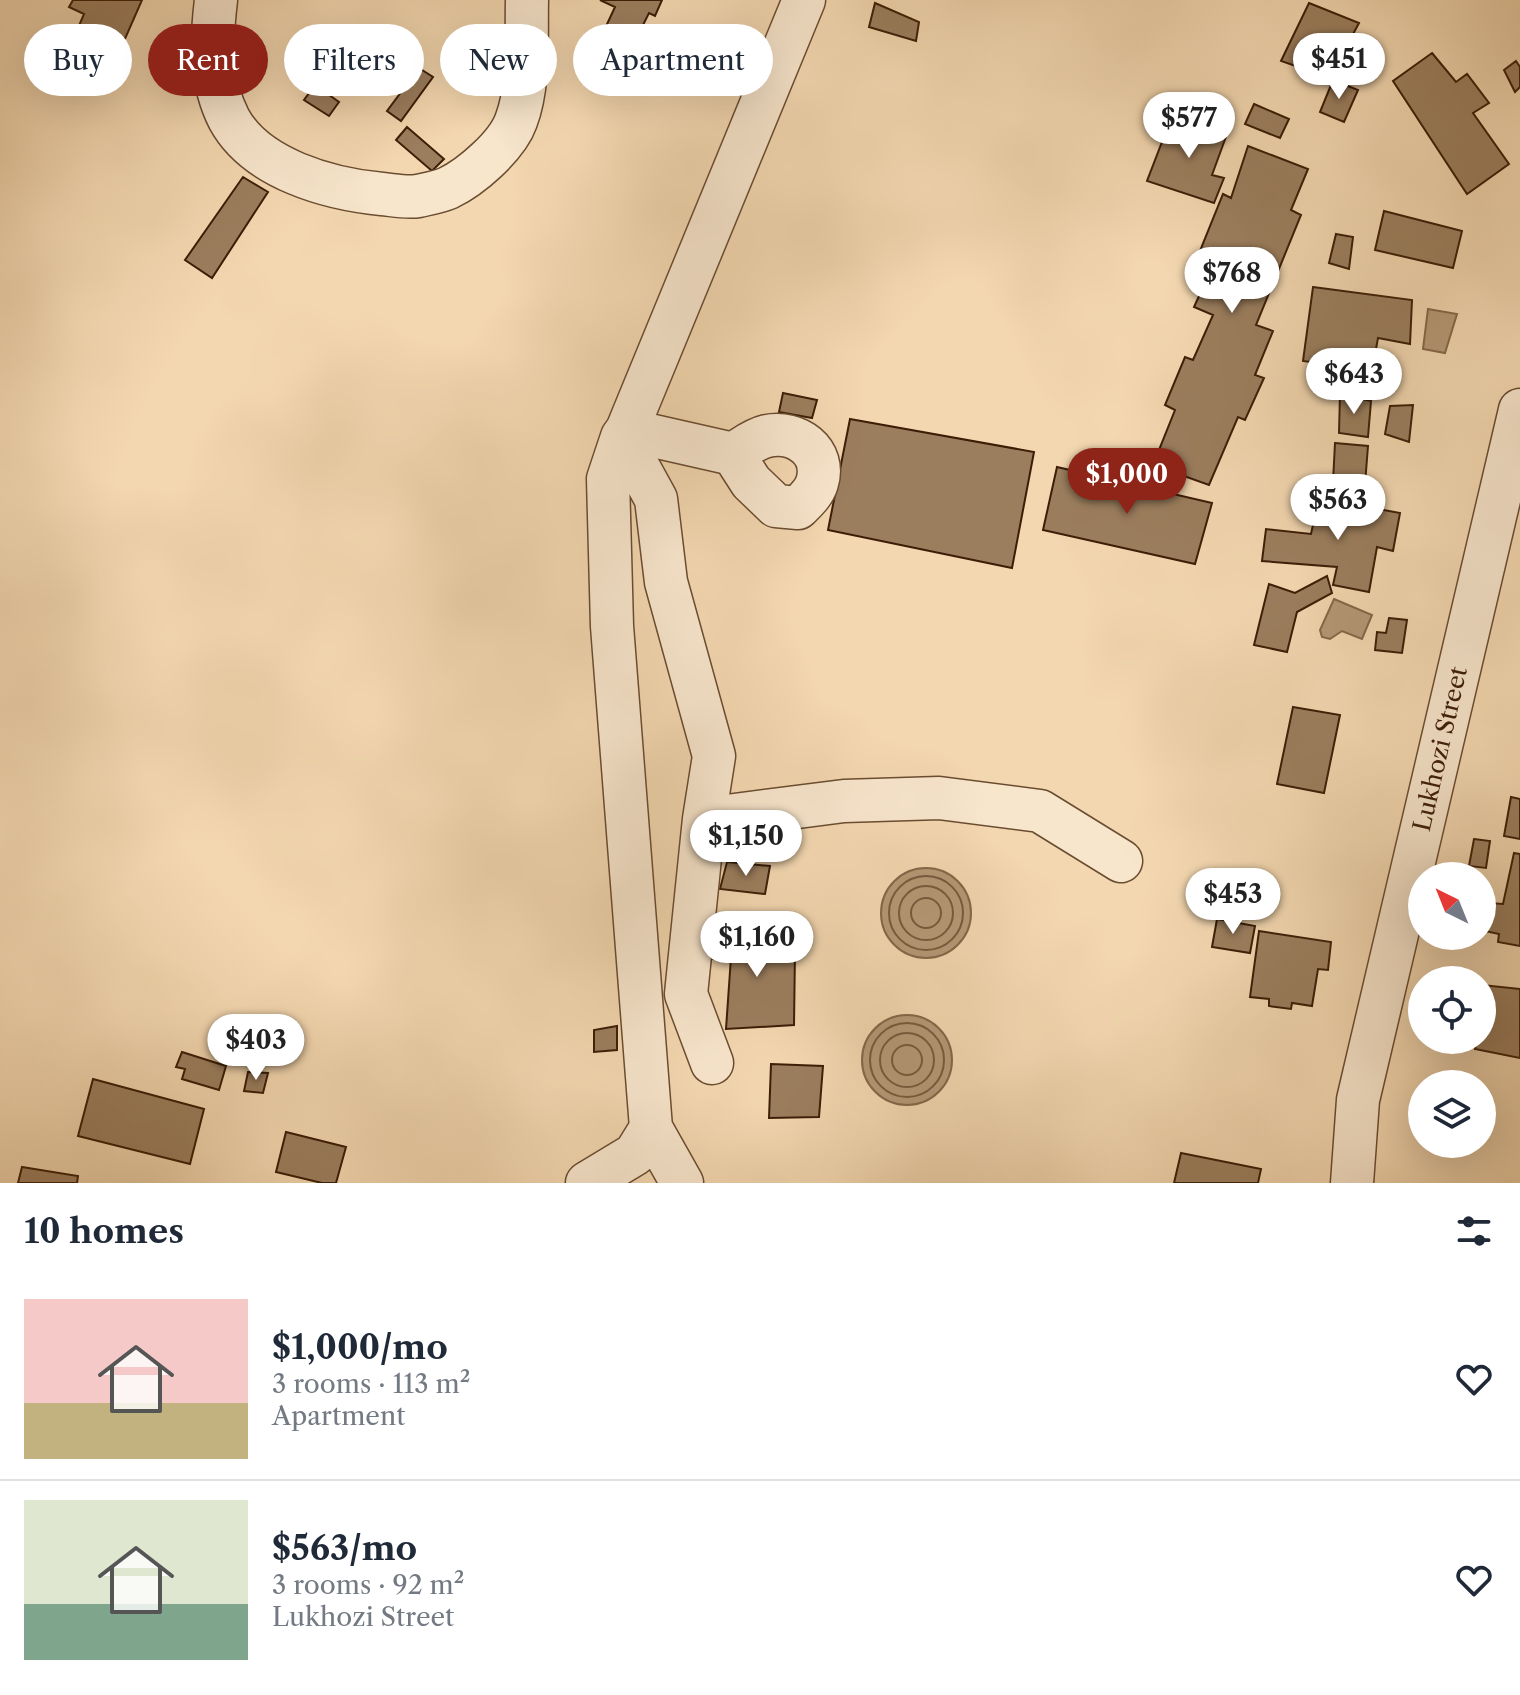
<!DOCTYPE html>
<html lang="en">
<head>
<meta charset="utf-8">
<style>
  :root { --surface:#fff; --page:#f6f6f7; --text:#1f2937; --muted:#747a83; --line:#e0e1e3; --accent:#8f2418 }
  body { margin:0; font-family:"Libre Caslon Text",serif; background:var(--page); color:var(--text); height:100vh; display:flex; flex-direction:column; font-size:30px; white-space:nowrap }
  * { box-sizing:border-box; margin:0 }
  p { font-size:26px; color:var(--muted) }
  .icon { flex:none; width:44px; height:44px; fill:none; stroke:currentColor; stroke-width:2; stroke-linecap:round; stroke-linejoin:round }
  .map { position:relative; height:1183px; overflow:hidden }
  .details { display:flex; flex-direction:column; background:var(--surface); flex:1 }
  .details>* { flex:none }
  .hud { position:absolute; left:24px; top:24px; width:800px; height:72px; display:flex; gap:16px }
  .needle { width:52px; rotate:317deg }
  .buttons { position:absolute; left:1408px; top:862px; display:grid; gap:16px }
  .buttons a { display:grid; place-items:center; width:88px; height:88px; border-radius:50%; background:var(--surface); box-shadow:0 8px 32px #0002; font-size:40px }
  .price { position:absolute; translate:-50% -68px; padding:0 18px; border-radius:28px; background:#fff; color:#222; font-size:26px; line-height:52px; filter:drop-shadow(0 2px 4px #0008) }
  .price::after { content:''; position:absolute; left:50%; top:48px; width:24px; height:18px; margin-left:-12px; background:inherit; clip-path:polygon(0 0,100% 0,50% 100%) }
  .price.selected { background:var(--accent); color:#fff }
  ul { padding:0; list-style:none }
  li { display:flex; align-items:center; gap:24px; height:200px; padding:0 24px }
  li+li { border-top:2px solid var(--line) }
  li span { display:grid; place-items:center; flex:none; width:224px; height:160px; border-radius:0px; color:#555 }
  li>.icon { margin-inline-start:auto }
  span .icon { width:96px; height:96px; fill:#fffc; stroke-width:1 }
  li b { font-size:34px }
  h2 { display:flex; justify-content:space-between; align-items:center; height:96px; padding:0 24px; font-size:34px }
  .pill { padding:0 28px; border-radius:36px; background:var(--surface); box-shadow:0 8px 32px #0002; font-size:28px; line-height:72px }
  .pill.selected { background:var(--accent); color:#fff }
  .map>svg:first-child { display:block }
  .water { fill:#b59876; stroke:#856749; stroke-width:2 }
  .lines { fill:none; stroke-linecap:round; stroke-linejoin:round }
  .shore { stroke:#785a3e; stroke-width:2 }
  .building { fill:#9b7e5e; stroke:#3c1d06; stroke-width:2 }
  .minor-casing { stroke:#6a4c30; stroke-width:45 }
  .minor { stroke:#f7e5cc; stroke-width:42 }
  .labels { text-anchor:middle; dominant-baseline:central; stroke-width:6; stroke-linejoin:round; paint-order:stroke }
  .street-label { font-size:24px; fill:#3c1d06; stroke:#f7e5cc }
</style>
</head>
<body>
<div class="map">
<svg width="1520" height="1183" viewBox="0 0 1520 1183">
  <rect width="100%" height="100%" fill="#f3d7b0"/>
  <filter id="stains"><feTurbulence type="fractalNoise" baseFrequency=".0025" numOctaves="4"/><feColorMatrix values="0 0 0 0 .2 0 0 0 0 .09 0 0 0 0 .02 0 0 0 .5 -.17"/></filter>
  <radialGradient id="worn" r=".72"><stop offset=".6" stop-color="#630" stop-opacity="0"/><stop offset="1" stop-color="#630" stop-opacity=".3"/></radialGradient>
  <path class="water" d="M1428,309L1457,314L1445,353L1423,349Z
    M1334,599L1372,615L1362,639L1342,631L1330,639L1322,637L1320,630Z
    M881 913a45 45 0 1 1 90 0a45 45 0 1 1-90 0Z
    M862 1060a45 45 0 1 1 90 0a45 45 0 1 1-90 0Z"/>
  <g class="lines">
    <path class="shore" d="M889 913a37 37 0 1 1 74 0a37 37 0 1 1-74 0Z
      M899 913a27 27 0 1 1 54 0a27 27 0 1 1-54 0Z
      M911 913a15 15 0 1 1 30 0a15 15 0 1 1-30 0Z
      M870 1060a37 37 0 1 1 74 0a37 37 0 1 1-74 0Z
      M880 1060a27 27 0 1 1 54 0a27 27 0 1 1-54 0Z
      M892 1060a15 15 0 1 1 30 0a15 15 0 1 1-30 0Z"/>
  </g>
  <path class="building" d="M73,0H142L110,73L67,54L84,14L69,7Z
    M662,0L655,16L649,13L632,47L602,35L615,7L600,0Z
    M875,3L919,22L916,41L869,27Z
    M1309,3L1359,23L1344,51L1334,47L1322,75L1281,61Z
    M1432,53L1456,82L1467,74L1489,103L1473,113L1509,164L1467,194L1393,81Z
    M1516,61L1520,67V87L1515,92L1504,70Z
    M419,68L433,77L401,121L387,111Z
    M1333,80L1358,90L1344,122L1320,112Z
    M315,85L339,102L329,116L304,100Z
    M1254,104L1289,119L1280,138L1245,124Z
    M1172,116L1227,134L1212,175L1224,178L1214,203L1147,181Z
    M407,127L444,159L432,171L396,140Z
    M1248,146L1308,169L1291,210L1301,215L1256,325L1273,331L1255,375L1264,378L1245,420L1238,417L1209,485L1153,465L1175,410L1165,405L1185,357L1193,360L1213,315L1194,307L1217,257L1200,251L1223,194L1231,198Z
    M243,177L268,192L212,278L185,260Z
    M1384,211L1462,231L1453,268L1375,250Z
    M1336,234L1353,237L1349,269L1329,263Z
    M1313,287L1412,300L1410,344L1378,338L1372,371L1303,361Z
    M783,393L817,400L812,418L779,412Z
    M1340,394L1371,401L1368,437L1339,433Z
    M1413,405L1409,442L1385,434L1390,406Z
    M850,419L1034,452L1012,568L828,530Z
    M1335,443L1368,446L1365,484L1333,482Z
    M1057,467L1212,503L1195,564L1043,530Z
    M1319,498L1400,513L1393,551L1377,547L1369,592L1333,585L1337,567L1262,561L1266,529L1311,534Z
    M1327,576L1332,593L1297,612L1287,652L1254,645L1269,584L1295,593Z
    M1389,618L1407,620L1402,653L1375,650L1377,632L1386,633Z
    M1293,707L1340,715L1324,793L1277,784Z
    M1511,797L1520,799V839L1504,836Z
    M1474,839L1490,841L1486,868L1469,866Z
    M1514,853L1520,854V946L1498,942L1499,934L1485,931L1490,903L1503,904Z
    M727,862L770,866L765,894L720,889Z
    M1217,919L1255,926L1250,953L1212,947Z
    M713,930L779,931L776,952L795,951L794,1025L726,1029L731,957L711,959Z
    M1259,931L1331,942L1328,970L1318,969L1312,1006L1292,1003L1291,1009L1269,1006V999L1250,997Z
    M1482,985L1520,989V1058L1475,1049L1477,1040H1482Z
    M617,1026V1050L594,1052V1030Z
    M182,1052L226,1066L219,1090L182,1079L185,1069L176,1067Z
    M771,1064L823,1066L819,1117L769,1118Z
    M248,1072L268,1073L263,1093L244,1091Z
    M93,1079L204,1109L190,1164L78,1136Z
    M286,1132L346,1147L336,1183H322L276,1172Z
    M1181,1153L1261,1169L1258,1183H1174Z
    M22,1167L78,1176L77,1183H18Z"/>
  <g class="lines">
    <g class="minor-casing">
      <path id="minor" d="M216,0C211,41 210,82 229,119C256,169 329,189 382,194C393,195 407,198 418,196C427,194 439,192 448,188C471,177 507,146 516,121C530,84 526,39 527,0
        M627,430L733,454L751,482L776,506L798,508C805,501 814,493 817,483C827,451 796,430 767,436C754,439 743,448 733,454
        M622,437L656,499L666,582L714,756L704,819L686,994L712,1063
        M704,819L844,801L939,798L1040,811L1121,861
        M587,1183L635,1154L651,1128
        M682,1183L651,1128L612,626L608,479L622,437L627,430L804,0
        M1352,1183L1358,1100L1520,410"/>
    </g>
    <use href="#minor" class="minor"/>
  </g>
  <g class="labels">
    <g class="street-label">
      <text transform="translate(1440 749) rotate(-77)">Lukhozi Street</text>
    </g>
  </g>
  <rect width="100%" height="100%" filter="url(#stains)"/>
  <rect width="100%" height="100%" fill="url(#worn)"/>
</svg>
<div class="buttons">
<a><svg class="needle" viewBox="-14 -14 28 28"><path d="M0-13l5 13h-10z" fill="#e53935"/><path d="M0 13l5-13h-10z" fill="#747a83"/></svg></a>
<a><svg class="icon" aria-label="locate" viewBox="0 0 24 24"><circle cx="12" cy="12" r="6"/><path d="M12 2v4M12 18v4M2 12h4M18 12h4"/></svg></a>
<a><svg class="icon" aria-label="layers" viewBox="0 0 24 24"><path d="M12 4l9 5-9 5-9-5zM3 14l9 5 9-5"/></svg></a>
</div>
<b class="price" style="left:1339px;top:101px">$451</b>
<b class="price" style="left:1189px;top:160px">$577</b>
<b class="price" style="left:1232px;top:315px">$768</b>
<b class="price" style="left:1354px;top:416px">$643</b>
<b class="price selected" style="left:1127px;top:516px">$1,000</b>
<b class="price" style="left:1338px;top:542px">$563</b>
<b class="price" style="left:746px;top:878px">$1,150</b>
<b class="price" style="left:1233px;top:936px">$453</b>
<b class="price" style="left:757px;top:979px">$1,160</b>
<b class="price" style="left:256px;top:1082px">$403</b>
<div class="hud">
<a class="pill">Buy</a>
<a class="pill selected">Rent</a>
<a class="pill">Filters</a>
<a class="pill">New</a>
<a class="pill">Apartment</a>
</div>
</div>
<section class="details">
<h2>10 homes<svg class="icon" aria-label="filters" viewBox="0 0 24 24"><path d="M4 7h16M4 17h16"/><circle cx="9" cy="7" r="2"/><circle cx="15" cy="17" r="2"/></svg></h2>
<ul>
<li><span style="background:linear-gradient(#f6c9c9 65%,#c2b280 0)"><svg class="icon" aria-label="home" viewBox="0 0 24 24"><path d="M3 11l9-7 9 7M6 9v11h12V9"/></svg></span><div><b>$1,000/mo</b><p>3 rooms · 113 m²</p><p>Apartment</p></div><svg class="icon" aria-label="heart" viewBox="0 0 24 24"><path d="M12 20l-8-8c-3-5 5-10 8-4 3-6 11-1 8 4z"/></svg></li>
<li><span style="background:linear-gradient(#dfe7d0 65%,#7fa58c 0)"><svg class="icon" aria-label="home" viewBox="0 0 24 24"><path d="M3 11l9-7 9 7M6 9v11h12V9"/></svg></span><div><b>$563/mo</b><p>3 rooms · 92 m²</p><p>Lukhozi Street</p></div><svg class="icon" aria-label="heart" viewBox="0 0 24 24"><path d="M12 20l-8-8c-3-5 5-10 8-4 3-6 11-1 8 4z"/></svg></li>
</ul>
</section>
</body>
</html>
